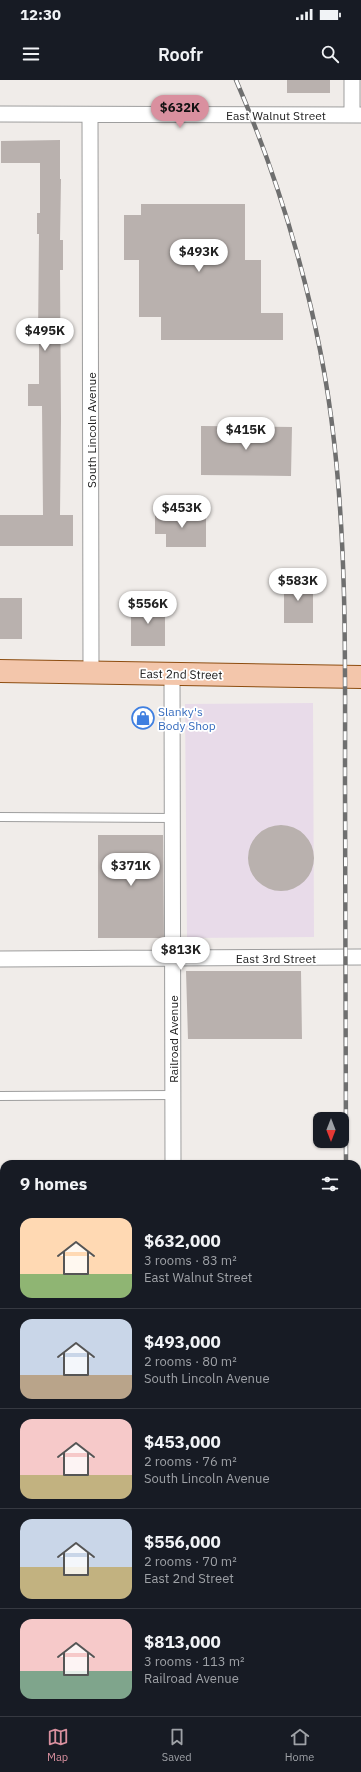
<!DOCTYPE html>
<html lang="en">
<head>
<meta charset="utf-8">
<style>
  :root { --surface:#171b24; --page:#242831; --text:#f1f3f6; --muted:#9ea1a6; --line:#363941; --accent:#d9909f }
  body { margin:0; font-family:"IBM Plex Sans",sans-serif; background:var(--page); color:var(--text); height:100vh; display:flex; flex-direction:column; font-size:15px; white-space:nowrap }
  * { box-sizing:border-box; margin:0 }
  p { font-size:13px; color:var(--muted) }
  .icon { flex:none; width:22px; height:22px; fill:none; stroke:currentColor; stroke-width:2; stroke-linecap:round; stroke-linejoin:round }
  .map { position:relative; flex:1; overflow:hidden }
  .details { position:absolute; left:0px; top:1080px; width:361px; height:556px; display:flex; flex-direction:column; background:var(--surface); border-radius:12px 12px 0 0; box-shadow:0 1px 3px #0004 }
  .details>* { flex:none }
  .needle { width:26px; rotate:180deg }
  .tools { position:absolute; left:313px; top:1032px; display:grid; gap:8px }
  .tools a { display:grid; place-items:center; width:36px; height:36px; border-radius:8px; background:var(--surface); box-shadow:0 1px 3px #0004; font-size:20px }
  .price { position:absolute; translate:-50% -34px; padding:0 9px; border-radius:14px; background:#fff; color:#222; font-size:13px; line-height:26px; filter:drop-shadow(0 1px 2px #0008) }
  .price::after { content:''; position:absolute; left:50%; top:24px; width:12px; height:9px; margin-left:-6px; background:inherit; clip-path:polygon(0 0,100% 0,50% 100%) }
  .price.current { background:var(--accent); color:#111 }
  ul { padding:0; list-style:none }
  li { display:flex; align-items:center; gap:12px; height:100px; padding:0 20px }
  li+li { border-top:1px solid var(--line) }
  li span { display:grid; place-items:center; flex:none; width:112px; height:80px; border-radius:12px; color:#555 }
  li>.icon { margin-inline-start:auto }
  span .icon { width:48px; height:48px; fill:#fffc; stroke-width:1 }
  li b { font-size:17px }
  h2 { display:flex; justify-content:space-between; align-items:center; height:48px; padding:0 20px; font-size:17px }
  .status { display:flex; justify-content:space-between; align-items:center; height:28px; padding:0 20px; background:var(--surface); direction:ltr }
  .status svg { height:11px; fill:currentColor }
  header { display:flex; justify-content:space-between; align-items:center; height:52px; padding:0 20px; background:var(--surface); font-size:18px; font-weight:600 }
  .menu { display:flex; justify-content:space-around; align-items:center; height:56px; border-top:1px solid var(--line); background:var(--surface); font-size:11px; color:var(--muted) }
  .menu a { display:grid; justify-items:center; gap:2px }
  .menu .current { color:var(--accent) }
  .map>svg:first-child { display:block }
  .commercial { fill:#efdadd }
  .industrial { fill:#e8dbe9 }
  .building { fill:#b9b1ae }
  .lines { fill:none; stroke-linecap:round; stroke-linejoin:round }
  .lane-casing { stroke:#9e9e9e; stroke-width:10 }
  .street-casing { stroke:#9e9e9e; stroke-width:17 }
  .secondary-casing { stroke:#6f6711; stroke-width:24 }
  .primary-casing { stroke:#8d4d10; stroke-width:24 }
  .lane { stroke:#fff; stroke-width:8 }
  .street { stroke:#fff; stroke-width:15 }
  .secondary { stroke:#f3edc3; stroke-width:22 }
  .primary { stroke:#f3c6ab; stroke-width:22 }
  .rail-casing { stroke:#6f6f6f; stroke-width:4.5 }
  .rail { stroke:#fff; stroke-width:3; stroke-dasharray:9; stroke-linecap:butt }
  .labels { text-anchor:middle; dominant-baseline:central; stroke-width:3.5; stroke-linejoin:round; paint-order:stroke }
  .street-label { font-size:12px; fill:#212121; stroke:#fff }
  .shop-label { font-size:12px; fill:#366cbe; stroke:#fff; text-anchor:start }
</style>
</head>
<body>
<div class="status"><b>12:30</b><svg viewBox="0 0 49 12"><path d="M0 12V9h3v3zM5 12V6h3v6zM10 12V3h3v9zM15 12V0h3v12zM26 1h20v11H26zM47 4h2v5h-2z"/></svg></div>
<header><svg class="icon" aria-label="menu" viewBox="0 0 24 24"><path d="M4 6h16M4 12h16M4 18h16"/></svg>Roofr<svg class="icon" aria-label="search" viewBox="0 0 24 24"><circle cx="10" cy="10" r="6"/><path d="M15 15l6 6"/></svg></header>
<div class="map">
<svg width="361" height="1636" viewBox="0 0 361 1636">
  <rect width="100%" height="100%" fill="#f0ece9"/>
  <path class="commercial" d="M164,1632H279V1636H164Z"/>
  <path class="industrial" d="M313,623L314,857L187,858L185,624Z
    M357,1473H361V1636H279V1632H357Z"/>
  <path class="building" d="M287,0H330V13H287Z
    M60,60V99H61L60,160H63V190H60L61,339L60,435H73V466H0V435H43L42,326H28V304H39V258H38L39,154H37V133H40V83H1V61Z
    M141,124H245V180H261V233H283V260H161V237H139V180H124V135H141Z
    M201,346L292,347L291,396L201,395Z
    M155,432H206V467H166V454H155Z
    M284,501H313V543H284Z
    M0,518H22V559H0Z
    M131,524H165V566H131Z
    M248 778a33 33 0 1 1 66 0a33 33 0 1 1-66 0Z
    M98,755H163L164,858H98Z
    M186,891H301L302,959H188Z"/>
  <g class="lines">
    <g class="lane-casing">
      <path id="lane" d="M0,737L173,738
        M0,1016L173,1015
        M0,1303H4
        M0,1594H4"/>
    </g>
    <g class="street-casing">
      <path id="street" d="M352,0V35
        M0,34L361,35
        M90,35L91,592
        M172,594L173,1084
        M0,879L361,877
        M357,1148H361
        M0,1149H4
        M172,1636V1632"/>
    </g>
    <g class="secondary-casing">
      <path id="secondary" d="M357,1451H361
        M0,1452H4"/>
    </g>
    <g class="primary-casing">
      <path id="primary" d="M0,591L361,597"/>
    </g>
    <use href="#lane" class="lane"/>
    <use href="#street" class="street"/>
    <use href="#secondary" class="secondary"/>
    <use href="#primary" class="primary"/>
    <g class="rail-casing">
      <path id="rail" d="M236,0C284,111 321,241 334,361C347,475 345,589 345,703C346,830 346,957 346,1084
        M347,1632V1636"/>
    </g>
    <use href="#rail" class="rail"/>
  </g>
  <defs>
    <g id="shop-ring" transform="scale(1.15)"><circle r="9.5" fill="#fff" stroke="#3f7fe0" stroke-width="1.5"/><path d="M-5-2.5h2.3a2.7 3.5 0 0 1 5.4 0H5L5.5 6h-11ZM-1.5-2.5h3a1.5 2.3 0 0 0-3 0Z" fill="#3f7fe0"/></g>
  </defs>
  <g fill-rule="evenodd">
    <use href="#shop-ring" x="143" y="638"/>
  </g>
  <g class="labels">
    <g class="street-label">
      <text x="276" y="35">East Walnut Street</text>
      <text transform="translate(91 350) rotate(-90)">South Lincoln Avenue</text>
      <text transform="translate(181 594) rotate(1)">East 2nd Street</text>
      <text x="276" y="878">East 3rd Street</text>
      <text transform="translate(173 959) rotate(-90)">Railroad Avenue</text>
    </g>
    <g class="shop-label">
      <text x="158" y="631">Slanky's<tspan x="158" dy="14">Body Shop</tspan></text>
    </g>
  </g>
</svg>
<div class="tools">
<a><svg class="needle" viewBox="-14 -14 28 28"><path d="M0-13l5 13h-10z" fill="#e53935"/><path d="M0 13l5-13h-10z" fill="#9ea1a6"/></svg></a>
</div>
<b class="price current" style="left:180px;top:49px">$632K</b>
<b class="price" style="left:199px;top:193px">$493K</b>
<b class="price" style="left:45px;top:272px">$495K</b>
<b class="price" style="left:246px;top:371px">$415K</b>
<b class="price" style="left:182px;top:449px">$453K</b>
<b class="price" style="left:298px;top:522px">$583K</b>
<b class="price" style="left:148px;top:545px">$556K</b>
<b class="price" style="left:131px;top:807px">$371K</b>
<b class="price" style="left:181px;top:891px">$813K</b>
<section class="details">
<h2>9 homes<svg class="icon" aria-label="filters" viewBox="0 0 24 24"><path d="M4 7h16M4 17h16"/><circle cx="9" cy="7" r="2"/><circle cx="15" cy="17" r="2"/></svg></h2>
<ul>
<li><span style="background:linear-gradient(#ffd9b3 70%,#8fb573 0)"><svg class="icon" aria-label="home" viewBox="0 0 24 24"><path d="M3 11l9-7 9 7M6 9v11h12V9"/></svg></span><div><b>$632,000</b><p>3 rooms · 83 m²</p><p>East Walnut Street</p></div></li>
<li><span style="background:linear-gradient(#c9d6e8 70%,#b9a48a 0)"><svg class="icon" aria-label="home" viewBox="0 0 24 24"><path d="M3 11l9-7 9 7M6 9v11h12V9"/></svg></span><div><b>$493,000</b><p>2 rooms · 80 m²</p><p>South Lincoln Avenue</p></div></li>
<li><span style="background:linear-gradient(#f6c9c9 70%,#c2b280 0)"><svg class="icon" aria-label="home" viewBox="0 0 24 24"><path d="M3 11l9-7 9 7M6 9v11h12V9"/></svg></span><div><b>$453,000</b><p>2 rooms · 76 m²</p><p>South Lincoln Avenue</p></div></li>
<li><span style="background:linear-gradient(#c9d6e8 60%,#c2b280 0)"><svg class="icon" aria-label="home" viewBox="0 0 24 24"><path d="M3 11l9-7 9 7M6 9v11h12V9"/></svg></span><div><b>$556,000</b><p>2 rooms · 70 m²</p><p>East 2nd Street</p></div></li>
<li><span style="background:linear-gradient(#f6c9c9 65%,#7fa58c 0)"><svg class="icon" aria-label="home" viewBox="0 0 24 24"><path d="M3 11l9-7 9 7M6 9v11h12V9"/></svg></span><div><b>$813,000</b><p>3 rooms · 113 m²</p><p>Railroad Avenue</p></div></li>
</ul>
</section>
</div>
<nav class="menu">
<a class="current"><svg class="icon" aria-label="map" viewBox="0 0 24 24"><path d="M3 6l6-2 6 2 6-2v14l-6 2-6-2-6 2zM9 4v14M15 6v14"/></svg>Map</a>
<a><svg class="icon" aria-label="saved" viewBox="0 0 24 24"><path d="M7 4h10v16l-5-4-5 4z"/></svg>Saved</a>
<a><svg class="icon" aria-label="home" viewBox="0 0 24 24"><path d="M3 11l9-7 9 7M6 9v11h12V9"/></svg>Home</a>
</nav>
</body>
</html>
